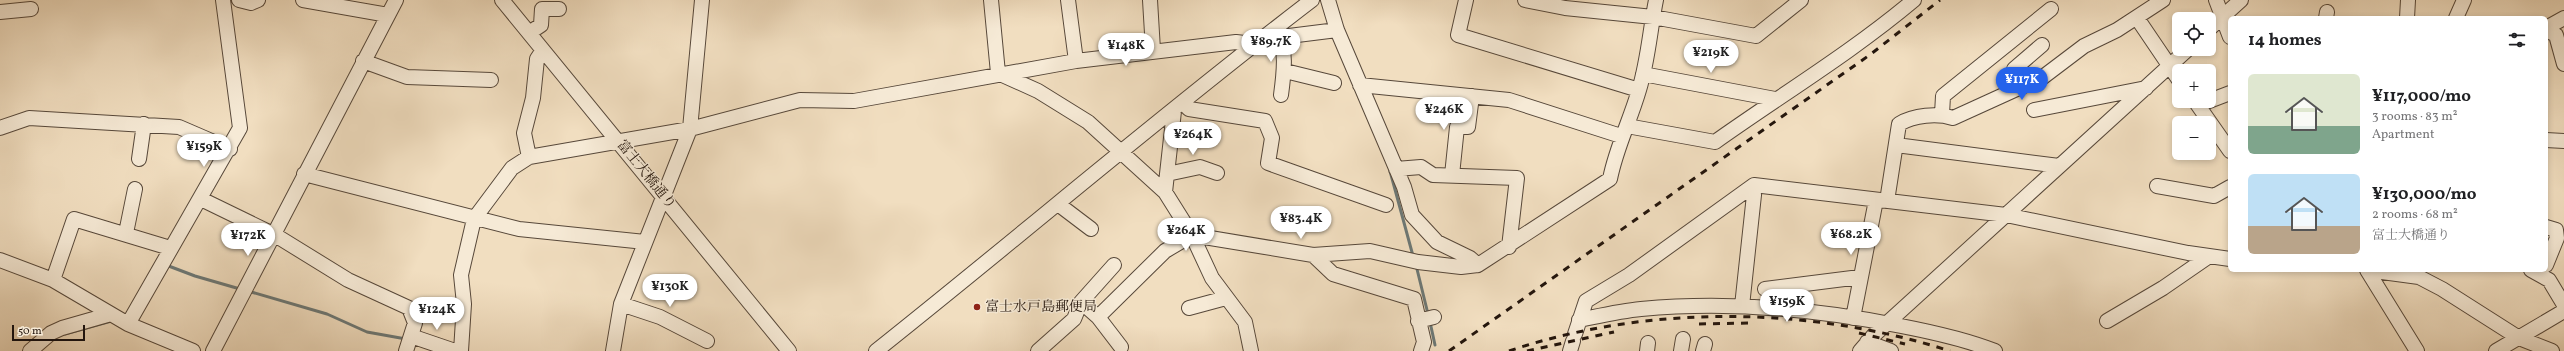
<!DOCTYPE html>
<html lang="en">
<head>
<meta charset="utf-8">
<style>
  :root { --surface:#fff; --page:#f6f6f6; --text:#202124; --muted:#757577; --accent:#2563eb }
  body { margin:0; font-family:Vollkorn,"Noto Serif JP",serif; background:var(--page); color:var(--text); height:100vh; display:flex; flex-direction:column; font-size:15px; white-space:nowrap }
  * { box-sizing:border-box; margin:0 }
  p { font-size:13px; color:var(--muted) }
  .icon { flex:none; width:22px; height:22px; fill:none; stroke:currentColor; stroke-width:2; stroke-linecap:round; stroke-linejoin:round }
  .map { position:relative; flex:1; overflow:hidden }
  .details { position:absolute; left:2228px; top:16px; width:320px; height:256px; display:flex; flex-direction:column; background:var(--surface); border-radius:6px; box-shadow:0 2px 6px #0003 }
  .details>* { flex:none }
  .controls { position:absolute; left:2172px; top:12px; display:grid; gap:8px }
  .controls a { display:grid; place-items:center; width:44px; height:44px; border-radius:6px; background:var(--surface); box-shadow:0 2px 6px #0003; font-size:20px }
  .scale { position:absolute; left:12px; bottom:10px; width:73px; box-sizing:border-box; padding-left:4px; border:2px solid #24160d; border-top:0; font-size:11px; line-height:14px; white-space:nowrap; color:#24160d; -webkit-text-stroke:3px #f6ead6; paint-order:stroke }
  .price { position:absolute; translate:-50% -34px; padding:0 9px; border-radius:14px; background:#fff; color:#222; font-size:13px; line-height:26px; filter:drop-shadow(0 1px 2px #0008) }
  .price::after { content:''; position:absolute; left:50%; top:24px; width:12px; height:9px; margin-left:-6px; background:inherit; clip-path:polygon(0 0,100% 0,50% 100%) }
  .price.active { background:var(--accent); color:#fff }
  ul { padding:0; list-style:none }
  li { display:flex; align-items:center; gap:12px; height:100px; padding:0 20px }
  li span { display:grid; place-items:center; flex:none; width:112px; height:80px; border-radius:6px; color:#555 }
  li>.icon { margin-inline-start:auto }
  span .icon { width:48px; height:48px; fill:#fffc; stroke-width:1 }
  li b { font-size:17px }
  h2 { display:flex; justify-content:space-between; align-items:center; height:48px; padding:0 20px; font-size:17px }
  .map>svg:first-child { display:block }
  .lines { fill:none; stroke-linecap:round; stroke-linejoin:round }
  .stream { stroke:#6d7875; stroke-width:3 }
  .minor-casing { stroke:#57483a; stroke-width:16 }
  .minor { stroke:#f6ead6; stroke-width:14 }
  .rail { stroke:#24160d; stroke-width:3; stroke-dasharray:7 7; stroke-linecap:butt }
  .poi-dot { fill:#8f2418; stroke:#f6ead6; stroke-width:1.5 }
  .labels { text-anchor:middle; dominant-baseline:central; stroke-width:3; stroke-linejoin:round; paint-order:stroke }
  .street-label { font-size:14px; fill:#24160d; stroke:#f6ead6 }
  .poi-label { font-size:14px; fill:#24160d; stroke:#f6ead6; text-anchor:start }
</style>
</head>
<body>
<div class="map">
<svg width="2564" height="351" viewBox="0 0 2564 351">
  <rect width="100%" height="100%" fill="#f1dec0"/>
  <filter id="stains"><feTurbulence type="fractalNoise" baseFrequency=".005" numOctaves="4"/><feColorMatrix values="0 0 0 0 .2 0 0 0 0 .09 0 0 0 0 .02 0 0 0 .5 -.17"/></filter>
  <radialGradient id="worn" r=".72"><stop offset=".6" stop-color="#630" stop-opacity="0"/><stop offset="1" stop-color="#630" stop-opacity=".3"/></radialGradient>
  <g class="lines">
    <path class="stream" d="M1390,171L1413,256
      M166,265L195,276L240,289
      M1416,265L1428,314
      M248,291L327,314L367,332L406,339
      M1430,322L1435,345
      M65,334L115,320"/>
    <g class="minor-casing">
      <path id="minor" d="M239,0L251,3L258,0
        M303,0L388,15
        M502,0L789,351
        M991,0L998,73
        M1068,0L1076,61
        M1150,0L1153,50
        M1328,0L1337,30L1404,187L1412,215L1437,242L1470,258L1478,265L1610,179C1616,148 1630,121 1639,90C1648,61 1650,30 1656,0
        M1466,0L1458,35L1639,90
        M1525,0L1565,8L1653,17L1756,36L1801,0
        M2216,0L2230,37
        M0,12L31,9
        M2137,18L2179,80
        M2326,18L2327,12
        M2407,18L2408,0
        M2456,18L2464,0
        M1277,28C1287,48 1284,73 1281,95
        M2546,28L2564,18
        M2209,29L2241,0
        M2546,30L2556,35L2564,64
        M529,33L541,25L542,9H559
        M1281,37L1337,30
        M363,61L407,77L491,80
        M1285,71L1334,83
        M998,73L1038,91L1088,122L1165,192L1192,235L1212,278L1245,322L1251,351
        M1643,74L1775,99
        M1360,85L1509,100L1621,136
        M2026,85L2014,69L2042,45
        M2195,101L2230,151
        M2209,101L2230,93
        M1183,103L1189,109L1265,121L1272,138L1268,163L1386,205
        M2034,110L2146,88
        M1942,114L1943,96L2051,9
        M1627,126L1715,142C1781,95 1851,53 1914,0
        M0,128L29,118L179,127L230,149
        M2546,140L2564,141
        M1896,145L2059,166
        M529,157L524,133L533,98L537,59L543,50
        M139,159L144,124
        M1396,169L1421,167L1433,175L1517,178L1509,247
        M304,174L519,229L645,242
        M1167,174L1200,167L1217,173
        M1452,175L1457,127H1468L1472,96
        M2157,186L2214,196L2230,187
        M1165,192L1174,111
        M201,199L275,235L348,280L409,308L415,323L406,351
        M1887,201L1899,124C1914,115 1937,113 1953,118L2043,77L2084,46L2117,30L2163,0
        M1058,204L1091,229
        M2546,227L2556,230L2557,238L2546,265
        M126,233L135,189
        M1313,255L1333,274L1414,299L1424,342L1421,351
        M0,260L53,280L128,324L193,351
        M2367,270L2419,277L2442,289L2519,338L2552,351
        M2367,270L2417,351
        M2531,270L2549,280L2564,305
        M53,280L74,219L170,248
        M1765,289L1860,277
        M1081,302L1098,317L1165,251L1192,235L1313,255L1370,251L1418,262L1461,267L1478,265
        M621,304L660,317L707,341
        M1742,306L1754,195
        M1189,308L1226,298
        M1098,317L1121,347
        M1853,318L1876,200
        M1579,320C1599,316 1620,311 1641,309C1727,301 1817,309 1901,326C1932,332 1965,339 1995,351
        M1418,321L1434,317
        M2107,321L2163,288L2208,257
        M128,324L240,128L223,0
        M1575,334L1586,301L1629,275L1754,185L2006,215L2188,253L2230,259
        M411,336L455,351
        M1867,342L1891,351
        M30,351L51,333L62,328L111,314
        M213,351L396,0
        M461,351L464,304L461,275L474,219L512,168L529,157L690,129L800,100L854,101L1076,61L1236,42L1253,44
        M613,351L621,304L690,129L702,0
        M876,351C1022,235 1164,113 1312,0
        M1038,351L1074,319L1081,302L1114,265
        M1570,351L1573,341
        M1647,351L1648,343
        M1681,351L1683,339
        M1703,351L1705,344
        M1860,351L1873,336L2188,49
        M2496,351L2564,311"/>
    </g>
    <use href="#minor" class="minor"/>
    <path class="rail" d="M1699,324L1749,323
      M1859,333L1905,344
      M1449,351L1871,54L1940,0
      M1509,351C1648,304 1811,306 1950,351
      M1527,351L1614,332"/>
  </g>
  <circle class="poi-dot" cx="977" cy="307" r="4"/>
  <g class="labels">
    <g class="street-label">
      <text transform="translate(646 175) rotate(51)">富士大橋通り</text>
    </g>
    <g class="poi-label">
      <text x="985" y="307">富士水戸島郵便局</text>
    </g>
  </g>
  <rect width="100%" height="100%" filter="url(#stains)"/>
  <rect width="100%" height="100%" fill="url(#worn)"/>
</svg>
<div class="controls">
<a><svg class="icon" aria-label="locate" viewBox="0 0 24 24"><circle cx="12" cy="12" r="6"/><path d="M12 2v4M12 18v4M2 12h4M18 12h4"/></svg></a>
<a>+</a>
<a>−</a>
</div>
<div class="scale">50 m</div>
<b class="price" style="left:1271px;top:63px">¥89.7K</b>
<b class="price" style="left:1126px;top:67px">¥148K</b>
<b class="price" style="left:1711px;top:74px">¥219K</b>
<b class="price active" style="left:2022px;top:101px">¥117K</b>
<b class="price" style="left:1444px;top:131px">¥246K</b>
<b class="price" style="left:1193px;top:156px">¥264K</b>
<b class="price" style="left:204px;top:168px">¥159K</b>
<b class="price" style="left:1301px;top:240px">¥83.4K</b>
<b class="price" style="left:1186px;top:252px">¥264K</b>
<b class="price" style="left:1851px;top:256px">¥68.2K</b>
<b class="price" style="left:248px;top:257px">¥172K</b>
<b class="price" style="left:670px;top:308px">¥130K</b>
<b class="price" style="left:1787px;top:323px">¥159K</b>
<b class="price" style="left:437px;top:331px">¥124K</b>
<section class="details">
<h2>14 homes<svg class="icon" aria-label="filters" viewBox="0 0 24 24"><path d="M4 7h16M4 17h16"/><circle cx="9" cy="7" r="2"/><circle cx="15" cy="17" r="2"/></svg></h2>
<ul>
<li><span style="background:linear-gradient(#dfe7d0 65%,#7fa58c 0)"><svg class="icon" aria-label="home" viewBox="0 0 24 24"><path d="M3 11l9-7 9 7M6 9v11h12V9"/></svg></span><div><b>¥117,000/mo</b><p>3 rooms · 83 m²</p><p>Apartment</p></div></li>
<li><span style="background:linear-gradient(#bfe0f5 65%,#b9a48a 0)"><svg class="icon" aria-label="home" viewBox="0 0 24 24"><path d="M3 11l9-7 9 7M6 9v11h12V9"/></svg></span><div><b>¥130,000/mo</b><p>2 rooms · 68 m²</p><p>富士大橋通り</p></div></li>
</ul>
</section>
</div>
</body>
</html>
